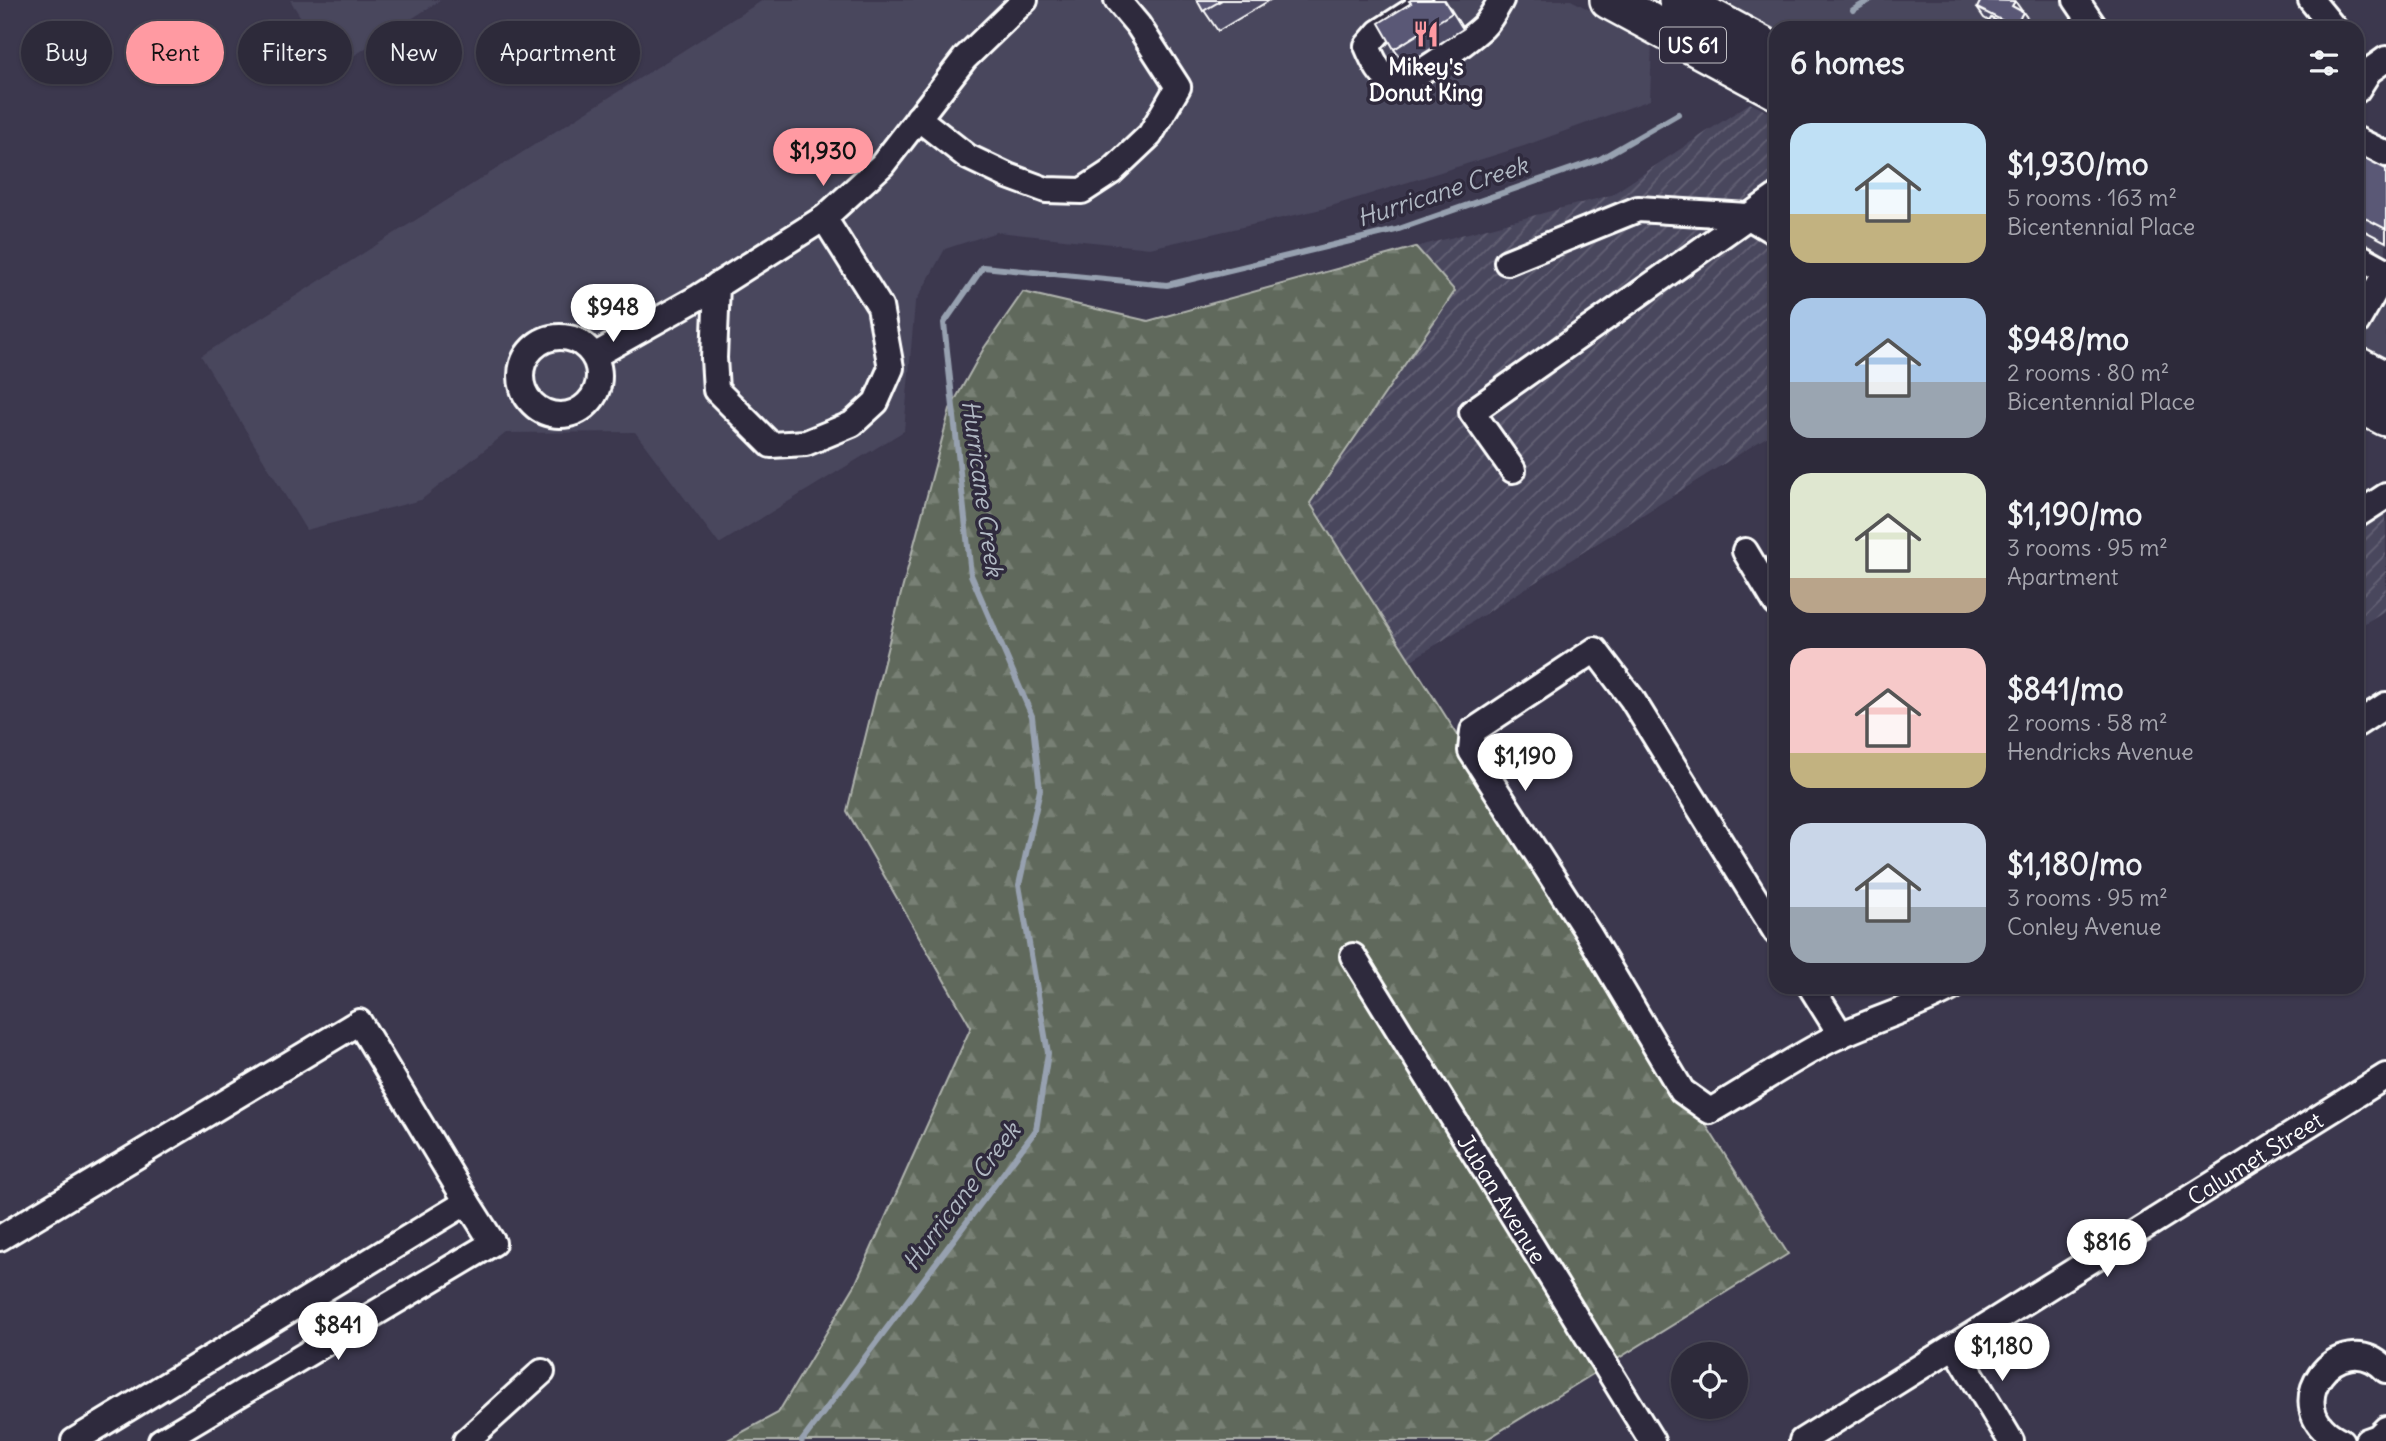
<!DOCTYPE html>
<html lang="en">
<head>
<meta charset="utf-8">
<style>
  :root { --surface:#2d2a3a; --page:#353242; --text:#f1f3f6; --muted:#a7a7af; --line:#484654; --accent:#ff9aa2 }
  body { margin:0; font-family:Delius,sans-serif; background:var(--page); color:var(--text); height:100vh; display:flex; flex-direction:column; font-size:26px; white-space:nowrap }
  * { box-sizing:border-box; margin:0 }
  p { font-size:23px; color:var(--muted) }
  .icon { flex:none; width:38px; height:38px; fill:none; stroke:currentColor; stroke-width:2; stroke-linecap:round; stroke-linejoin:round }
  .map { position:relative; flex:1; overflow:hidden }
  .drawer { position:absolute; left:1769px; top:21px; width:595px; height:973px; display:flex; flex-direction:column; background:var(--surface); border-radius:21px; box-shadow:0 2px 5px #0004,0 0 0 2px var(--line) }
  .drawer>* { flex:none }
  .hud { position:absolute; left:21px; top:21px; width:665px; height:63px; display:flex; gap:14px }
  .tools { position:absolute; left:1671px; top:1342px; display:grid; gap:14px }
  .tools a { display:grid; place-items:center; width:77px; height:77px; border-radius:50%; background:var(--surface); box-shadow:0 2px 5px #0004,0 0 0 2px var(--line); font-size:35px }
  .price { position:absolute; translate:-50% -60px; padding:0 16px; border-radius:24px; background:#fff; color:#222; font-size:23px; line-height:46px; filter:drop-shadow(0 2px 4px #0008) }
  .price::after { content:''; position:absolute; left:50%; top:42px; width:21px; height:16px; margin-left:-10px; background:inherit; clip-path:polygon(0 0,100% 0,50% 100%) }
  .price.current { background:var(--accent); color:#111 }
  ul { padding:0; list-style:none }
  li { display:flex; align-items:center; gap:21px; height:175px; padding:0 21px }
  li span { display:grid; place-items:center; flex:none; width:196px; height:140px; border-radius:21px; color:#555 }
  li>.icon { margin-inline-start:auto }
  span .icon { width:84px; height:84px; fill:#fffc; stroke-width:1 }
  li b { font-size:30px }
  h2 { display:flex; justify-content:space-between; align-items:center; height:84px; padding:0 21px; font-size:30px }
  .tag { padding:0 24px; border-radius:32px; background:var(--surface); box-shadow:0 2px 5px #0004,0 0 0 2px var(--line); font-size:24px; line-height:63px }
  .tag.current { background:var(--accent); color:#111 }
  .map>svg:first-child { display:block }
  .built { fill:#49465d }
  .industrial { fill:url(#industrial-furrows) }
  .forest { fill:url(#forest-firs); stroke:#b0b4ae; stroke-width:2 }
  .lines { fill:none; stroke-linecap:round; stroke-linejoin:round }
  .stream { stroke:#97a1b0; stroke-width:6 }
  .minor-casing { stroke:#fff; stroke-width:30 }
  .highway-casing { stroke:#fff; stroke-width:42 }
  .minor { stroke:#2f2a3d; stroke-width:24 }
  .highway { stroke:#2f2a3d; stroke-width:37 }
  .wall { fill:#4d4c65; stroke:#fff; stroke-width:2 }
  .shaded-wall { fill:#3f3e53; stroke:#fff; stroke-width:2 }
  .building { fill:#5a5876; stroke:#fff; stroke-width:2 }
  .labels { text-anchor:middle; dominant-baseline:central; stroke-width:7; stroke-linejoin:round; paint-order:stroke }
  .shield { fill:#2f2a3d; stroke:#c1bfc5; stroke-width:2 }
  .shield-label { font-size:21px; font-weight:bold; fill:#fff }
  .poi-label { font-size:23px; font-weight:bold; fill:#fff; stroke:#2f2a3d }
  .street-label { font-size:23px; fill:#fff; stroke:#2f2a3d }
  .water-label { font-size:24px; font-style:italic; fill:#b1b9c4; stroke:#2f2a3d }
</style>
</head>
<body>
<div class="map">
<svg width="2386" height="1441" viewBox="0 0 2386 1441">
  <defs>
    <pattern id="industrial-furrows" width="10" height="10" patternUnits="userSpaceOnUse" patternTransform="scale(1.75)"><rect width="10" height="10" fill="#49465d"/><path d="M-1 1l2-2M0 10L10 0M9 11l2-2" fill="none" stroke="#646275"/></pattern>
    <pattern id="forest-firs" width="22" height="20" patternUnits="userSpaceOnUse" patternTransform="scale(1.75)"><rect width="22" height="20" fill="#60695c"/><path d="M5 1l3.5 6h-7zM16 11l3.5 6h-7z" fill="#788074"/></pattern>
  </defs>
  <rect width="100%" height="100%" fill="#3c384e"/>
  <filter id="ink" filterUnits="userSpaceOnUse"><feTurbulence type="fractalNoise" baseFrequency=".0143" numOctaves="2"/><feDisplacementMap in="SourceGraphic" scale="14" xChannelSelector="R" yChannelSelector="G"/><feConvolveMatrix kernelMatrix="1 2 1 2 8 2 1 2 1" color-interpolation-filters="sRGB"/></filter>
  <g filter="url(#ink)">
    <path class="built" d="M290,0H441L333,69Z
      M763,0H1571L1652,43L1650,100L1524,146L1322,209L1150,248L997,232L945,249L915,303L904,431L719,544L635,432L506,433L421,500L306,530L201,356Z
      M1720,0H2065L2083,28H1776V30Z
      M2357,147L2386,161V358L2357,342Z"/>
    <path class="industrial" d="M1750,103L1776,116V431L1410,661L1310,503L1455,292L1416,247L1611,195Z
      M2357,485L2386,500V610L2357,628Z"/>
    <path class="forest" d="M1416,247L1455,291L1310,503L1788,1254L1484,1441H726L778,1413L855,1285L971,1027L847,811L899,601L950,409L984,348L1023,292L1148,321Z"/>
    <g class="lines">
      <path class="stream" d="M1853,10L1870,0
        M802,1441L1036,1130L1048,1053L1019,885L1040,790L1032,716L971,575L944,323L983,267L1167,285L1396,230L1600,159L1678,114"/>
      <g class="minor-casing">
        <g id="minor">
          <path d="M1418,0L1421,5L1379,32L1367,46C1372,58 1382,82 1397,82C1413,82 1470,39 1483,27C1490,20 1496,9 1501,0"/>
          <path d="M2076,0L2095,28"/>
          <path d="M2311,0L2334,28"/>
          <path d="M2357,90L2369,71L2386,59"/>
          <path d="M918,118L968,157L1008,176L1046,190L1082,191L1111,172L1150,135L1178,87L1138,25L1117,0"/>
          <path d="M2357,140L2386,154"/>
          <path d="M2357,255L2386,271"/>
          <path d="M1507,262L1638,209L1747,216L1776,233"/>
          <path d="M717,285L714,358L716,390L771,445L806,443L852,424L876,402L891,368L880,307L824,218"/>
          <path d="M2357,322L2386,272"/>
          <circle cx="560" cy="376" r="39"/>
          <path d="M594,356L699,297L824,218L882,165L965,58L1025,0"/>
          <path d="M1513,470L1472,412L1776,197"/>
          <path d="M2357,515L2386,496"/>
          <path d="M1745,551L1776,603"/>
          <path d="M2357,724L2386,705"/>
          <path d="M1776,932L1632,699L1595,650L1473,731L1471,751L1588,933L1682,1091L1710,1111C1750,1088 1789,1061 1830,1040C1870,1020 1914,1009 1953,987"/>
          <path id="s1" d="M1353,956L1652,1441"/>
          <path d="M1811,987L1841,1035"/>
          <path d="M0,1238L359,1022L467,1202L74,1441"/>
          <path d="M1955,1347L2011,1441"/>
          <path d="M161,1441L493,1243L467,1202"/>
          <path d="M466,1441L542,1372"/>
          <path id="s2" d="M1802,1441L2386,1076"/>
          <path d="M2341,1441C2272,1409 2340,1322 2386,1370"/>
          <path d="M2367,1441L2378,1437L2386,1429"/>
        </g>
      </g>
      <g class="highway-casing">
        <path id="highway" d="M1609,0L1776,90
          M1678,0L1776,53
          M2357,366L2386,381
          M2357,402L2386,417"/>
      </g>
      <use href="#minor" class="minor"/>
      <use href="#highway" class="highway"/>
    </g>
    <path class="wall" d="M1197,0H1270L1218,31Z
      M1411,0H1445L1463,29L1405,65L1394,49L1411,3Z
      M1977,8L2022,11L2030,22L2027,28H1985L1989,21L1984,18Z
      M2357,154L2386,169V242L2357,227Z"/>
    <path class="shaded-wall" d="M2015,1L2022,11L2019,17L2012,6Z
      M2023,12L2030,22L2027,28H2016L2015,27Z"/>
    <path class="building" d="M1197,0H1222L1203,11Z
      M1411,0H1444L1452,13L1394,49L1379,23L1411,3L1409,1Z
      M1981,0L2015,1L2012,6L2023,12L2015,27L1977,8Z
      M1991,18L2011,28H1985Z
      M2357,154L2386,169V229L2357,214Z"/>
  </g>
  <defs>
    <g id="restaurant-bare" transform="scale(2.1)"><path d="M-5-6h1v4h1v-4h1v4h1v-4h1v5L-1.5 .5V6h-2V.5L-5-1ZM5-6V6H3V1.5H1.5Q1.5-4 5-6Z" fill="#ff9aa2" stroke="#2f2a3d" stroke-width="2.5" paint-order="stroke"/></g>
  </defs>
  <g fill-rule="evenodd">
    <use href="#restaurant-bare" x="1426" y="34"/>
  </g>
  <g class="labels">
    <rect class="shield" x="1660" y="27.5" width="66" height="35" rx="5"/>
    <g class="shield-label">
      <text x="1693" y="45">US 61</text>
    </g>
    <g class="poi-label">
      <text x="1426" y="66">Mikey's<tspan x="1426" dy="26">Donut King</tspan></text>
    </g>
    <g class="street-label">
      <text stroke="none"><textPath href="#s2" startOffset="534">Calumet Street</textPath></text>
      <text stroke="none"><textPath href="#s1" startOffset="285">Juban Avenue</textPath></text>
    </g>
    <g class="water-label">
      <text transform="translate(1442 191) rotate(-18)">Hurricane Creek</text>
      <text transform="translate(983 488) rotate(82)">Hurricane Creek</text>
      <text transform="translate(961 1196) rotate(-53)">Hurricane Creek</text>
    </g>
  </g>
</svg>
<div class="tools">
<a><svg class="icon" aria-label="locate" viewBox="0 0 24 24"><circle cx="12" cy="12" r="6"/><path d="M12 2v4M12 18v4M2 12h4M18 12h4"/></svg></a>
</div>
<b class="price current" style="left:823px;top:188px">$1,930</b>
<b class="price" style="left:613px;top:344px">$948</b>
<b class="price" style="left:1525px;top:793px">$1,190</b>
<b class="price" style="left:2107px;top:1279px">$816</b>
<b class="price" style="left:338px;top:1362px">$841</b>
<b class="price" style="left:2002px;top:1383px">$1,180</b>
<div class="hud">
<a class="tag">Buy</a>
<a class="tag current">Rent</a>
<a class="tag">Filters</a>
<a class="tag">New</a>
<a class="tag">Apartment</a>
</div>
<section class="drawer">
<h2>6 homes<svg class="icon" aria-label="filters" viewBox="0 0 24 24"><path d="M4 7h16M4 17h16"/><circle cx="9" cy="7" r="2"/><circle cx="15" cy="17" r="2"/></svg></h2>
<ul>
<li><span style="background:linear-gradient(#bfe0f5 65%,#c2b280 0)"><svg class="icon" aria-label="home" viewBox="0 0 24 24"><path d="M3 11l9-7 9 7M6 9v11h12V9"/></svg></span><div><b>$1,930/mo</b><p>5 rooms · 163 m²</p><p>Bicentennial Place</p></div></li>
<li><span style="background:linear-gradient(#a9c7e8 60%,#9aa5b1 0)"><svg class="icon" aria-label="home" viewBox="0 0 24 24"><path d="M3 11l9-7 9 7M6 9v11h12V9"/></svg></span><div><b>$948/mo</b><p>2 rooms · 80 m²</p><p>Bicentennial Place</p></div></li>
<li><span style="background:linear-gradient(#dfe7d0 75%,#b9a48a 0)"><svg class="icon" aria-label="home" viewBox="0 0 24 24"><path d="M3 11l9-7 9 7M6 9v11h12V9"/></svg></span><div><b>$1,190/mo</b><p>3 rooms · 95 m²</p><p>Apartment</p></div></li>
<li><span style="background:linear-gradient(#f6c9c9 75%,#c2b280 0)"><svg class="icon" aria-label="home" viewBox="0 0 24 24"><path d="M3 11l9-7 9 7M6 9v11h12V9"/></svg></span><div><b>$841/mo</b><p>2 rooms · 58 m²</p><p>Hendricks Avenue</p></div></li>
<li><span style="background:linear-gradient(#c9d6e8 60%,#9aa5b1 0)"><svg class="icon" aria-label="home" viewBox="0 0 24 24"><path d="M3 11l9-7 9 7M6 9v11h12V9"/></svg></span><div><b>$1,180/mo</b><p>3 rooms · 95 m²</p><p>Conley Avenue</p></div></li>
</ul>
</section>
</div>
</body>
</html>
